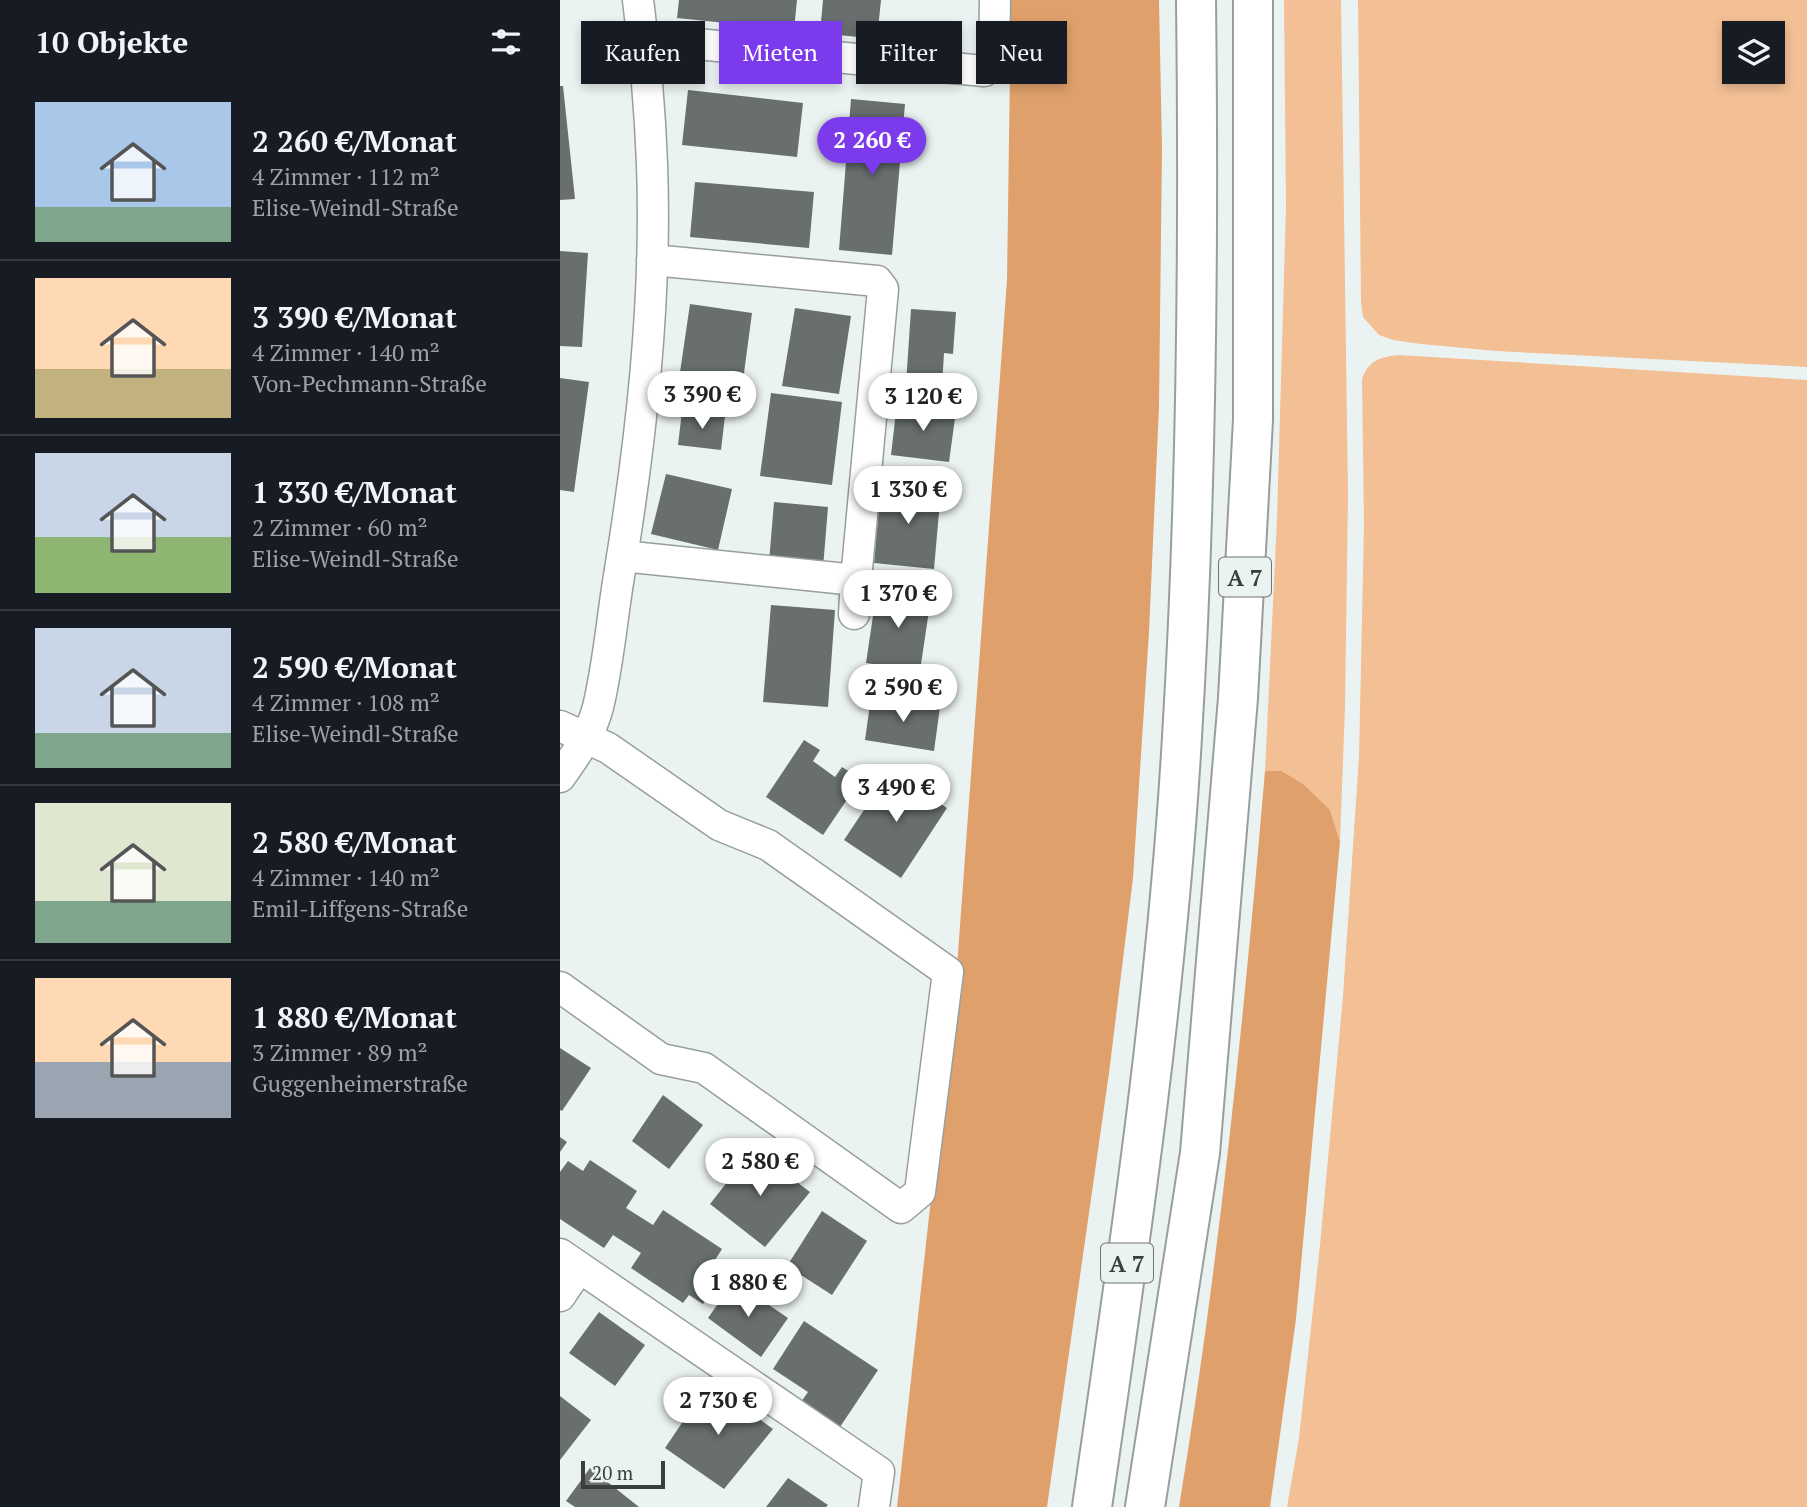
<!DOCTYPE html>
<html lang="de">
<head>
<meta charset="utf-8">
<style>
  :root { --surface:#171b24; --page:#20242c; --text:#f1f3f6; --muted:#9ea1a6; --line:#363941; --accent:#7c3aed }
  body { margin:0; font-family:"PT Serif",serif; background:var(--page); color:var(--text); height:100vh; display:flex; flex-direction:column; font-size:26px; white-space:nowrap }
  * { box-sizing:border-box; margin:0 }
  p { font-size:23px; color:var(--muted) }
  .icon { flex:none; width:38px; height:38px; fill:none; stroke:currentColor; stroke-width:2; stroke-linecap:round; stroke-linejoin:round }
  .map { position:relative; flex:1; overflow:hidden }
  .drawer { display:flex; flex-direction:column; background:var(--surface); width:560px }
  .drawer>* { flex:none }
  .guide { position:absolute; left:21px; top:21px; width:665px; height:63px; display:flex; gap:14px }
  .buttons { position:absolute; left:1162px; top:21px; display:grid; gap:14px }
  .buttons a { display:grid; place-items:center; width:63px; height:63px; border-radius:0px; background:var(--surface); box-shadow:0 4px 10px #0003; font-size:35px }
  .scale { position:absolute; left:21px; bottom:18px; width:84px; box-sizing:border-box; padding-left:7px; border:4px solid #3a3e3d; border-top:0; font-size:19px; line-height:24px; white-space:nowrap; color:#3a3e3d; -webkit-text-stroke:5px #ebf3f2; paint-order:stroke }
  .price { position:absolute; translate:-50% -60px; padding:0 16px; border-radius:24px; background:#fff; color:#222; font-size:23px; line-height:46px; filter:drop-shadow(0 2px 4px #0008) }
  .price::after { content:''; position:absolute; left:50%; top:42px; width:21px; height:16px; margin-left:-10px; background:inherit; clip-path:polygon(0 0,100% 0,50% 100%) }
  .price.active { background:var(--accent); color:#fff }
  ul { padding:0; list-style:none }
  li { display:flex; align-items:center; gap:21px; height:175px; padding:0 35px }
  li+li { border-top:2px solid var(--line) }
  li span { display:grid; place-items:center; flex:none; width:196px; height:140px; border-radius:0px; color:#555 }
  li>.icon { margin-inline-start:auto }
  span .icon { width:84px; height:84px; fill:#fffc; stroke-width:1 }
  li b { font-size:30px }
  h2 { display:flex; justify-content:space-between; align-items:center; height:84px; padding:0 35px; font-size:30px }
  .tag { padding:0 24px; border-radius:0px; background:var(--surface); box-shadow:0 4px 10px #0003; font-size:24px; line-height:63px }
  .tag.active { background:var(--accent); color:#fff }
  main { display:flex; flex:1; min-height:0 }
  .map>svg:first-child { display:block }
  .green { fill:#f3bf95; fill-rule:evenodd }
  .forest { fill:#dfa06b }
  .building { fill:#686f6e }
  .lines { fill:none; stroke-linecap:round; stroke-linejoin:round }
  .minor-casing { stroke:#979e9d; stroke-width:33 }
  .highway-casing { stroke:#979e9d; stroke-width:42 }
  .minor { stroke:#fff; stroke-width:30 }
  .highway { stroke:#fff; stroke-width:38 }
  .labels { text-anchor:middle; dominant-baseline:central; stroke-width:7; stroke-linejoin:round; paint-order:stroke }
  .shield { fill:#ebf3f2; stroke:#6f7473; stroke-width:2 }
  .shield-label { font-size:23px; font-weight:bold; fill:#3a3e3d }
</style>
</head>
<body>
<main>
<section class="drawer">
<h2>10 Objekte<svg class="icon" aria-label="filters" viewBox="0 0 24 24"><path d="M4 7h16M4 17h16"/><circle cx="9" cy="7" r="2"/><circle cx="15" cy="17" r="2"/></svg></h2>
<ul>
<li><span style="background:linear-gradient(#a9c7e8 75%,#7fa58c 0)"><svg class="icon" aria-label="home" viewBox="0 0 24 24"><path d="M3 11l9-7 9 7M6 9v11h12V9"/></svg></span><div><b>2 260 €/Monat</b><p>4 Zimmer · 112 m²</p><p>Elise-Weindl-Straße</p></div></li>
<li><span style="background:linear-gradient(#ffd9b3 65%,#c2b280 0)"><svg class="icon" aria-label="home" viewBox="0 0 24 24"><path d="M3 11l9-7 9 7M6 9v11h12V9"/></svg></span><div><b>3 390 €/Monat</b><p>4 Zimmer · 140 m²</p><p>Von-Pechmann-Straße</p></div></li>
<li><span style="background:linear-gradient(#c9d6e8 60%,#8fb573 0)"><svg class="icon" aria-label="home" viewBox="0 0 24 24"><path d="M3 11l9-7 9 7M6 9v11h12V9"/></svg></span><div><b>1 330 €/Monat</b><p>2 Zimmer · 60 m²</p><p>Elise-Weindl-Straße</p></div></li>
<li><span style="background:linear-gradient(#c9d6e8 75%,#7fa58c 0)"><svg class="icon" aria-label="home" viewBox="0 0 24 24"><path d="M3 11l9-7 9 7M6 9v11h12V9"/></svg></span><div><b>2 590 €/Monat</b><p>4 Zimmer · 108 m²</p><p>Elise-Weindl-Straße</p></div></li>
<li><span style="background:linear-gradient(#dfe7d0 70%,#7fa58c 0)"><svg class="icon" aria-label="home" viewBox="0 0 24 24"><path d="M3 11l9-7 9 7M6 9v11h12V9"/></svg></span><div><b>2 580 €/Monat</b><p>4 Zimmer · 140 m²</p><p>Emil-Liffgens-Straße</p></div></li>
<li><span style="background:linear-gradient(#ffd9b3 60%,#9aa5b1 0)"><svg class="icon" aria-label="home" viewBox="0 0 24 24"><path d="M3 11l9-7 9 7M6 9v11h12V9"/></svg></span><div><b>1 880 €/Monat</b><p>3 Zimmer · 89 m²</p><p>Guggenheimerstraße</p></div></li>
</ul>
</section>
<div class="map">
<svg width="1247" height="1507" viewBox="0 0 1247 1507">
  <rect width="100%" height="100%" fill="#ebf3f2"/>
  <path class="green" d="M724,0H781L788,495L785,707L780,842L770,810L723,771H705L717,518L726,207Z
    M798,0H1247V367L936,351L861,344L833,340L819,335L803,317L801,303ZM1213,33V72H1174V33Z
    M839,355L1247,380V1507H727L739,1438L760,1245L783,996L799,756L804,525L802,379C809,360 820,357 839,355Z"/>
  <path class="forest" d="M451,0H599L602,148L599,406L589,632L573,878L549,1073L487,1507H337L398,953L447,280Z
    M705,771H722L744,785L770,810L780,842L736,1319L710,1507H619C659,1264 684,1017 705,771Z"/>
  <path class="building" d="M119,0H237L234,30L117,18Z
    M263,0H321L317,39L260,33Z
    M0,86H3L15,199L0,200Z
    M128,90L243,103L237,157L122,145Z
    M291,99L345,104L332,255L279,250Z
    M135,182L254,192L249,248L130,237Z
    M0,251L28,253L22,347L0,346Z
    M130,304L192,313L182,388L119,379Z
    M235,308L291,316L279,394L222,386Z
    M351,309L396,312L393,354L384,353L382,387L346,384Z
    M0,378L29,382L14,492L0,490Z
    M211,393L282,402L272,485L200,476Z
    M337,403L396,411L389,462L331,455Z
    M122,411L165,416L161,450L118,445Z
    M106,474L172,489L158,550L91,534Z
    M321,484L381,490L374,569L314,563Z
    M214,502L268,507L263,568L209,562Z
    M317,589L371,597L360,671L306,663Z
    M211,605L275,610L268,707L203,702Z
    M311,697L380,707L374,751L305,740Z
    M244,740L260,750L253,761L275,777L282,767L301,779L263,835L206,797Z
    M330,771L387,808L341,878L284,840Z
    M0,1048L31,1068L2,1111L0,1110Z
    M103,1095L143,1125L109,1169L72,1141Z
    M0,1137L7,1142L0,1152Z
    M193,1149L250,1192L205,1247L150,1204Z
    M30,1160L77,1191L66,1208L93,1225L103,1210L162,1249L150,1268L162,1276L143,1304L129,1295L123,1303L71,1268L81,1253L53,1235L44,1248L0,1219V1172L8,1161L23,1171Z
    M262,1211L307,1241L272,1295L227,1266Z
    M174,1281L228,1318L201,1357L148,1318Z
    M39,1312L85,1345L55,1386L9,1353Z
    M244,1321L318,1370L280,1427L241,1402L248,1392L213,1369Z
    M149,1383L213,1429L164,1489L105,1448Z
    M0,1396L31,1420L0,1460Z
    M30,1468L79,1507H15L6,1501Z
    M228,1478L268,1505L266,1507H206Z"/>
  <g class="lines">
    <g class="minor-casing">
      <path id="minor" d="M84,46L105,41L424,71L434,58L435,0
        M92,260L317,281L323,289L296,580
        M62,556L296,580L294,614
        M0,726L48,748L159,825L208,845L388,972L360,1192L341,1208L144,1068L101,1059L0,987
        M0,777C15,756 32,732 38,707C48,667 52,618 59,576C81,441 97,302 92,164C90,109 85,54 78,0
        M0,1254L319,1472L314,1507
        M0,1296L19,1268"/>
    </g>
    <g class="highway-casing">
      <path id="highway" d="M532,1507C569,1251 607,995 622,737C637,492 639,246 636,0
        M585,1507L640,1153L678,698L693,420V0"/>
    </g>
    <use href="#minor" class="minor"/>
    <use href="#highway" class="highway"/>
  </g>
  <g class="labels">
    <g class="shield">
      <rect x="659" y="557.5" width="52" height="39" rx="5"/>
      <rect x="541" y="1243.5" width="52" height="39" rx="5"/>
    </g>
    <g class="shield-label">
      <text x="685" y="577">A 7</text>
      <text x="567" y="1263">A 7</text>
    </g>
  </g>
</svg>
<div class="buttons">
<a><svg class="icon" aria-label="layers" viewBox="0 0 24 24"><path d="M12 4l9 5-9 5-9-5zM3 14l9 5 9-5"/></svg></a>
</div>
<div class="scale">20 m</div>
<b class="price active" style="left:312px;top:177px">2 260 €</b>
<b class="price" style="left:142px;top:431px">3 390 €</b>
<b class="price" style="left:363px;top:433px">3 120 €</b>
<b class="price" style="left:348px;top:526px">1 330 €</b>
<b class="price" style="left:338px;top:630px">1 370 €</b>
<b class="price" style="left:343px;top:724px">2 590 €</b>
<b class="price" style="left:336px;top:824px">3 490 €</b>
<b class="price" style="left:200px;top:1198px">2 580 €</b>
<b class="price" style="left:188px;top:1319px">1 880 €</b>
<b class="price" style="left:158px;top:1437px">2 730 €</b>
<div class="guide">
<a class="tag">Kaufen</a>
<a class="tag active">Mieten</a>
<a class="tag">Filter</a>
<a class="tag">Neu</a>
</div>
</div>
</main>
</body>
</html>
